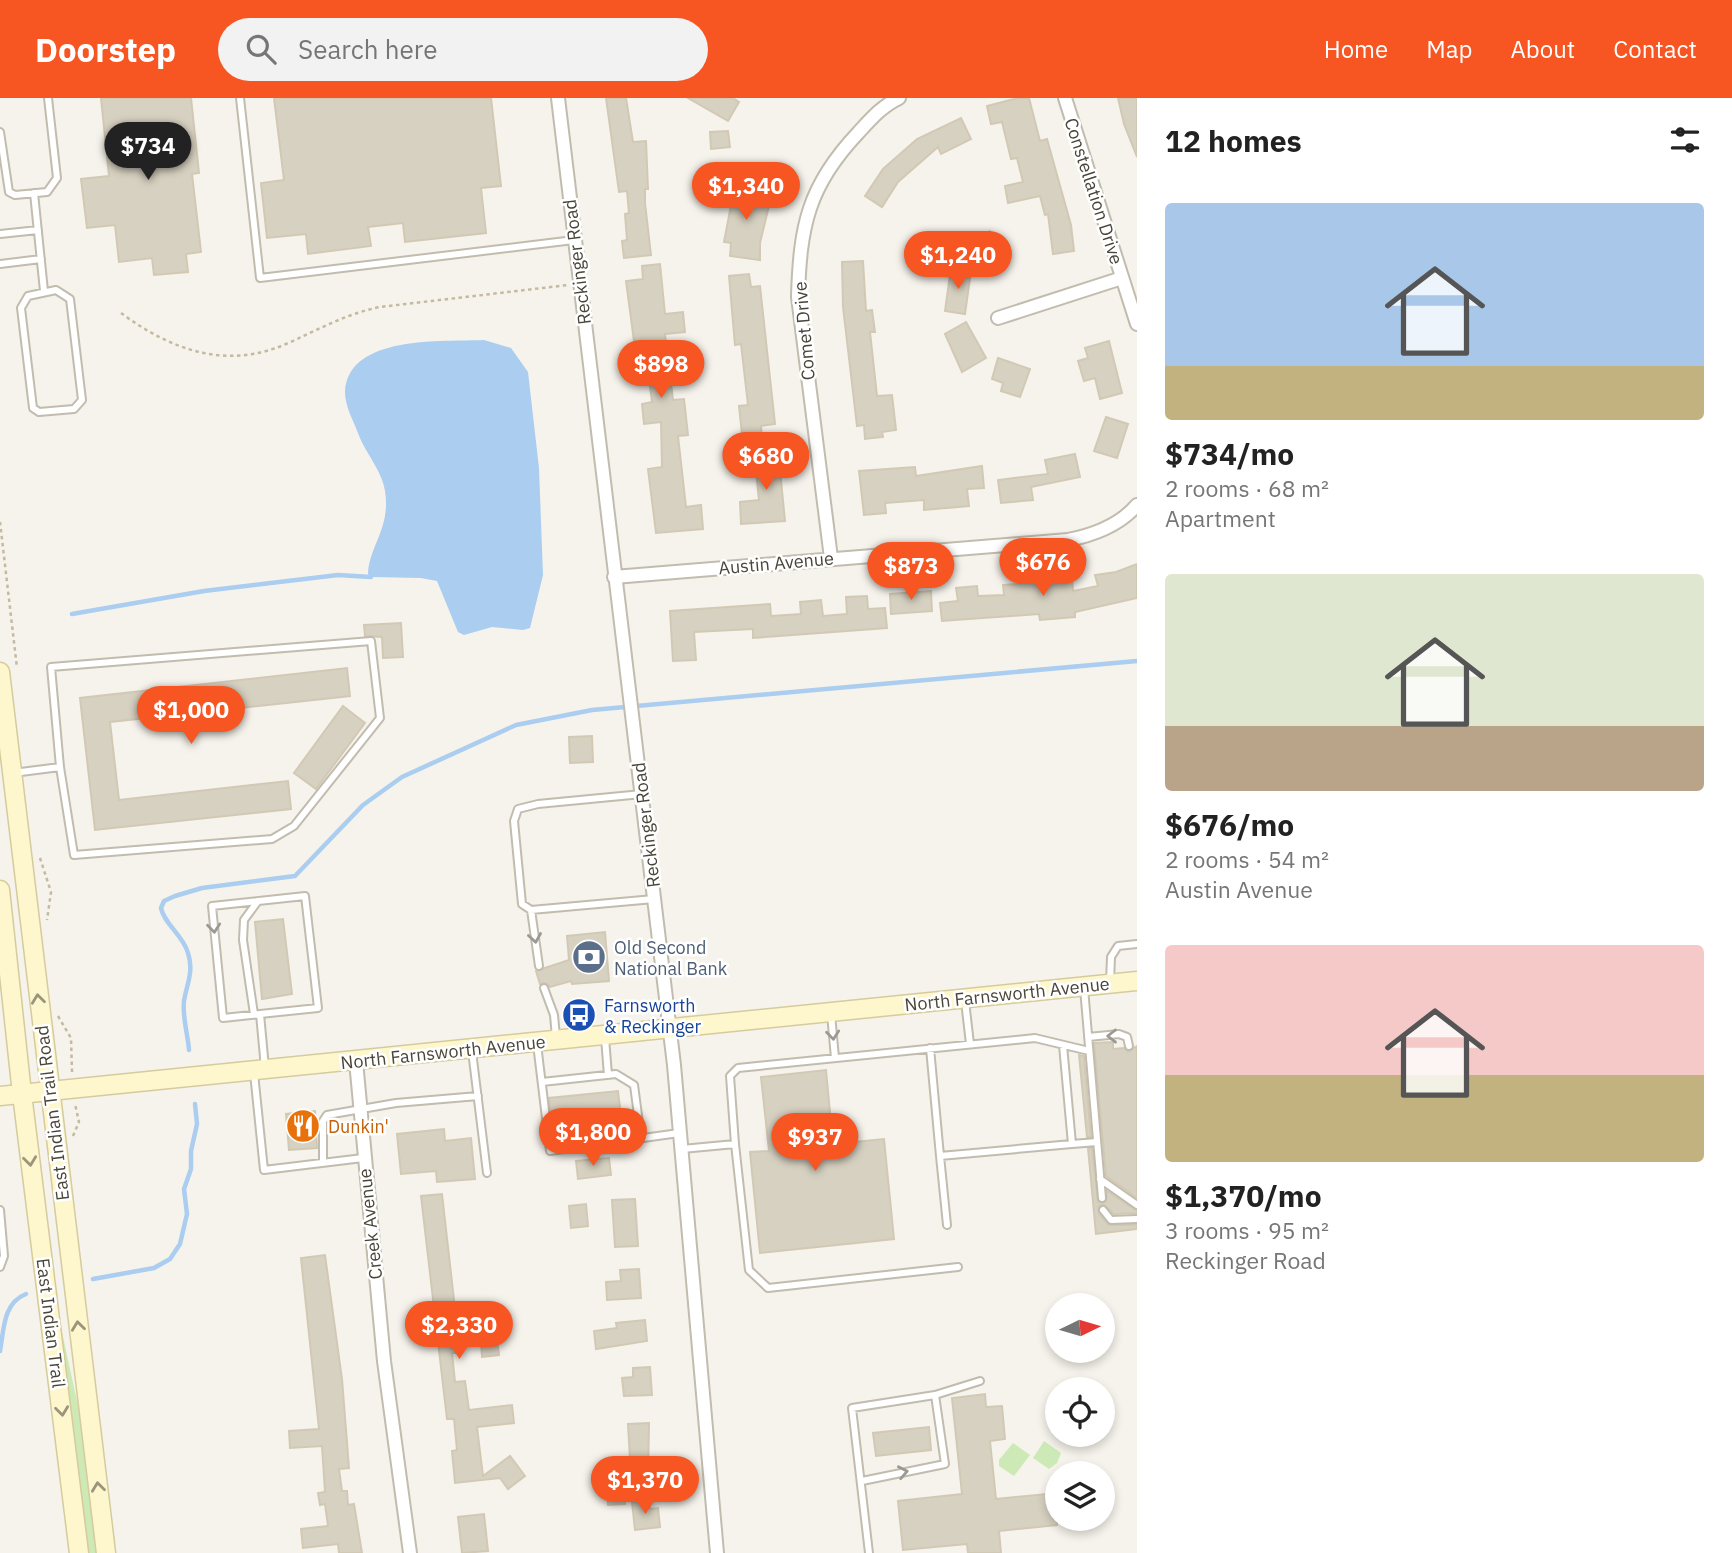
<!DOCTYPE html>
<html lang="en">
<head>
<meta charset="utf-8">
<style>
  :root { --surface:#fff; --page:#f2f2f2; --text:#222; --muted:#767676; --accent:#f75521 }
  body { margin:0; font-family:"IBM Plex Sans",sans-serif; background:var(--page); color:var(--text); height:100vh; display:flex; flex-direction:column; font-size:26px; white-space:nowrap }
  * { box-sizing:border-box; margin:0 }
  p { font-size:23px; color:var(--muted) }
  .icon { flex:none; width:38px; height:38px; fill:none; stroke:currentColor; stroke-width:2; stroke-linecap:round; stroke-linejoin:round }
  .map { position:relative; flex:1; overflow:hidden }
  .details { display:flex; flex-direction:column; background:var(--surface); width:595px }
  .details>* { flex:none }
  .needle { width:46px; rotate:85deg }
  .controls { position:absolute; left:1045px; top:1195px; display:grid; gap:14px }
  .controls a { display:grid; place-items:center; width:70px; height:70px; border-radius:50%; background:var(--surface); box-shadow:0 4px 10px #0003; font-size:35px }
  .price { position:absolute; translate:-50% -60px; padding:0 16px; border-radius:24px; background:var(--accent); color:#fff; font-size:23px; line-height:46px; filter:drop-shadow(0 2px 4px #0008) }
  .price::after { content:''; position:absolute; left:50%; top:42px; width:21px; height:16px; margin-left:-10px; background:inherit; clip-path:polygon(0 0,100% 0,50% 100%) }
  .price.on { background:#222; color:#fff }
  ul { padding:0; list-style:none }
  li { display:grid; align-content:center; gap:14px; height:371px; padding:0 28px }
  li span { display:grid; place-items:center; height:217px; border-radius:7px; color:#555 }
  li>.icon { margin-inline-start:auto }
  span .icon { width:126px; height:126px; fill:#fffc; stroke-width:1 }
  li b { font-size:30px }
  h2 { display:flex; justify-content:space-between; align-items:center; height:84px; padding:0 28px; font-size:30px }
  header { display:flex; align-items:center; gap:42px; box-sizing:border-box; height:98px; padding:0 35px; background:var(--accent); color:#fff }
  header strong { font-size:33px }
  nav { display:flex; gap:38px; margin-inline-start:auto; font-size:24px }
  .search { width:490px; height:63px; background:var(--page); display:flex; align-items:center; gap:18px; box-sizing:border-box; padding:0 24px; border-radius:38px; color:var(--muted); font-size:26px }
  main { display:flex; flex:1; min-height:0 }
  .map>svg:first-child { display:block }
  .green { fill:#cde9b5 }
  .water { fill:#aacdf0 }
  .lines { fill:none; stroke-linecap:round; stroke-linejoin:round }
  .stream { stroke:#aacdf0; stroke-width:4.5 }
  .building { fill:#d7d1c1; stroke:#d2c9b4; stroke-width:2 }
  .lane-casing { stroke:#c1bcae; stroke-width:10 }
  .street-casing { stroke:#c1bcae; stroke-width:16 }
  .secondary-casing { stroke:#d5cb9c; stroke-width:21 }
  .path { stroke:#c3ba9f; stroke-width:2.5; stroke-dasharray:3.5 3.5; stroke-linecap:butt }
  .lane { stroke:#fff; stroke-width:6 }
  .street { stroke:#fff; stroke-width:12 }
  .secondary { stroke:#fef7cd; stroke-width:18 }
  .oneway { stroke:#9b9992 }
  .oneway2 { stroke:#9b957c }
  .labels { text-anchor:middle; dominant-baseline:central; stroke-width:5; stroke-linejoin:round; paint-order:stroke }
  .street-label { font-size:18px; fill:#4a4539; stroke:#fff }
  .service-label { font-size:18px; fill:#4e5e75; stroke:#fff; text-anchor:start }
  .transit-label { font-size:18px; fill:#164399; stroke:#fff; text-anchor:start }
  .food-label { font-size:18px; fill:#c56008; stroke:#fff; text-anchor:start }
</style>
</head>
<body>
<header>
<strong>Doorstep</strong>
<div class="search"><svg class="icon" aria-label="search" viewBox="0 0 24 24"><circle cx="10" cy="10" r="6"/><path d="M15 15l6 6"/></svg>Search here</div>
<nav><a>Home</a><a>Map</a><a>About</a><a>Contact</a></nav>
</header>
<main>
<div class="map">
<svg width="1137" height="1455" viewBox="0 0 1137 1455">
  <rect width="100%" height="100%" fill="#f6f3ec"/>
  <path class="green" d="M60,1225L80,1317L97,1455H87L58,1226Z
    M1044,1343L1061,1355L1057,1365L1049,1371L1033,1360Z
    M1013,1345L1030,1357L1014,1378L999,1368V1362Z"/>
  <path class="water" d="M484,242L511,250L528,274L539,370L543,477L530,530L523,532L492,529L464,537L458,534L437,483L421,480L371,479L368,476C369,448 391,430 385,393C382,372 365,355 358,335C353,322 345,308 345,294C348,236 444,244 484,242Z"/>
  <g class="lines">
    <path class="stream" d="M72,516L204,493L338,477L371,479
      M189,952C188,937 182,918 184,903C187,885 194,874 188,855C183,837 164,826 161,810L164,803L175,798L202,790L295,778L363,707L402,679L516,627L592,612L1137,563
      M93,1181L154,1170L170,1161L180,1146L187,1116L184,1091L191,1071V1053L197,1026L195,1006
      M0,1253C4,1231 3,1205 26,1196"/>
  </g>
  <path class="building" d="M101,0H191L199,75L192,76L201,154L186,156L188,174L154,177L152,160L119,164L115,127L87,130L81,81L109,78Z
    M274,0H491L501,88L481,90L486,135L405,144L403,125L368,129L371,148L308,156L306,136L267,140L261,85L284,82Z
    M606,0H626L633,44L646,43L648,91H645V105L651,157L624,160L622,143L627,142L625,116L629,115L627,93L619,94Z
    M688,0H733L739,4L728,23Z
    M1018,0H1029L1040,43L1047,41L1071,127L1074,153L1053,156L1048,116L1045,117L1040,98L1008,105L1005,88L1023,84L1017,60L1011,61L1002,24L991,26L987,8Z
    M1118,0H1137V59L1124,26Z
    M961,20L971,41L941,56L938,49L898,84L882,109L865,98L883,71L917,41Z
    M728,33L730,49L711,51L710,34Z
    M736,81L759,87L755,104L769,108L760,145V162L730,158L731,145L724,144Z
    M990,133L1005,160L981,173L971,154L982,148L977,140Z
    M863,163L866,213L872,212L875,234H870L877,298L892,297L896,332L882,334L883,339L865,341L864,327L857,328L843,209L842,164Z
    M660,166L665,216L683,214L685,234L665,236L673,302L684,301L688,337L678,338L686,409L701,407L703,431L656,435L648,371L662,369L661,324L644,326L642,306L652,304L649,280L639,281L626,183L643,181L642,168Z
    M951,170L971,173L965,216L945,213Z
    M749,176L751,189L760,188L775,326L761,328L762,344L743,346L739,308L748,307L741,246L735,247L729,178Z
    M966,224L986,260L962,274L945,236Z
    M1109,243L1122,295L1100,301L1095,280L1084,283L1078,263L1088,260L1085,250Z
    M998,260L1030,271L1020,299L1001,293L1003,285L992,281Z
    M1106,319L1128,326L1117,360L1094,353Z
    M778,352L785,423L741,426L740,404L759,402L754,354Z
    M1075,356L1080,379L1031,389L1033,402L1001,405L998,382L1048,376L1045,362Z
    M982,368L984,390L967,391L969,408L924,412V402L885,405L886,415L864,417L859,373L915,369L916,378Z
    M1137,466V500L1075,514V519L1040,522L1039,516L942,523L940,505L958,503L956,490L977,488L978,498L1004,497L1003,487L1072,482L1073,493L1098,488L1095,477L1116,474Z
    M931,493L932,513L891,516L890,496Z
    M867,498L868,511L885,510L887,530L753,540V531L694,534L696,562L673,563L670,513L770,506L771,518L801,516L800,504L821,502L823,518L847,516L846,499Z
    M401,525L403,559L383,560L382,539L365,538L364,527Z
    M347,570L350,598L110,624L119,702L288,683L291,711L95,732L80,600Z
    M343,608L365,625L316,691L294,675Z
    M592,638L593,664L570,665L569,639Z
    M283,821L292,896L262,901L255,824Z
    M605,834L609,883L572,886L571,883L550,889L546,885L540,886L536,873L569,862L567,838Z
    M1113,944V951L1124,950L1128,954L1137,948V1100L1106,1078L1094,945Z
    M1079,957L1084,958L1091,1039H1087Z
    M826,972L833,1046L884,1041L894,1141L760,1155L750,1054L769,1053L761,979Z
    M618,993L622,1026L553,1033L549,1000Z
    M315,1013L317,1050L289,1052L286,1016Z
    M444,1031L445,1043L471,1040L475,1081L437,1084L436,1073L401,1076L397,1036Z
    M1088,1050H1092L1098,1104H1106L1107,1093L1137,1113V1115L1114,1116L1103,1106L1098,1109L1099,1116L1109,1127H1137V1131L1096,1136Z
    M609,1060L611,1077L578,1081L576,1063Z
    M442,1096L460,1255H452L455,1284L465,1283L469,1312L512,1307L514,1325L477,1329L483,1378L510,1358L525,1378L508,1391L500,1380L455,1385L452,1353L457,1352L454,1321H447L421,1098Z
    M635,1101L638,1148L615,1149L612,1102Z
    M586,1106L588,1128L571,1130L569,1108Z
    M325,1157L342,1281L349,1370L339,1371L342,1393H347L348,1407L354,1406L362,1455H339L338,1446L303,1450L301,1431L328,1428L325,1406L320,1407L318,1395L325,1394L322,1348L290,1350L289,1333L319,1331L301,1160Z
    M639,1171L641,1200L607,1202L606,1184L621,1183L620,1172Z
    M645,1222L647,1243L596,1251L594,1233L617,1230L616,1225Z
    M497,1241L499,1257L482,1259L481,1243Z
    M650,1269L652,1297L624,1298L622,1280L633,1279V1270Z
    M985,1296L986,1309L1002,1308L1005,1341L990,1343L996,1401L1057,1395V1427L999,1433L1001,1455H968L967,1446L903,1452L898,1403L962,1396L952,1300Z
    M649,1325L648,1378L631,1379L628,1326Z
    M929,1329L931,1352L876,1358L873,1335Z
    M625,1390V1406L608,1407L607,1391Z
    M649,1402L650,1411L658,1410L660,1429L635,1432L632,1404Z
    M484,1416L488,1453L462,1455L458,1419Z"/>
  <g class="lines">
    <g class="lane-casing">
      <path id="lane" d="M240,0L260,180L574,142
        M0,34L9,94L15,97L47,94L57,80L48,0
        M34,95L44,193
        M0,136L38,132
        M0,166L41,161
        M56,192L70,201L82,302L74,311L39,314L33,310L21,210L28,198Z
        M371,543L380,620L294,728L272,741L74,757L60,669L51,569Z
        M13,675L60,669
        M642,696L538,706L518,711L514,723L522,806L531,812L654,801
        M531,812L539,868
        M1110,884L1111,859L1118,848L1137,846
        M544,890L554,917L556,939
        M1084,890L1102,1100
        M965,903L970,946
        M254,916L243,842L244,822L258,803
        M260,916L223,920L212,808L305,798L318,910L260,916L265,970
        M831,916L835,960
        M1088,939L1119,936L1127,939L1129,948
        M605,940L608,977
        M537,946L550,1053L679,1035
        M930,950L940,1058
        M472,953L487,1075
        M254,975L264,1072L363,1060
        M542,984L616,976L634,987L641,1040
        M735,1046L730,978L738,970L1035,940L1089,953
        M1072,1046L1097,1044
        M682,1051L735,1046L749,1172L768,1190L958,1169
        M323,1065V1023L327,1017L396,1005L478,998
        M1100,1081L1137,1107
        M0,1112L4,1158L0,1169
        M1103,1112L1111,1122L1137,1121
        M947,1127L940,1058L1072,1046L1063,947
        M935,1297L980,1283
        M862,1383L945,1366L935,1297L852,1310L869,1455"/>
    </g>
    <g class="street-casing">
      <path id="street" d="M558,0L674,967L717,1455
        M1065,0L1137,226
        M998,220L1122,180
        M831,460L798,199C800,128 808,88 858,35C871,21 882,8 899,0
        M614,479L1068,442C1094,437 1119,428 1137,407
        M356,963L384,1263L410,1455"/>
    </g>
    <g class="secondary-casing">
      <path id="secondary" d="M0,574L106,1455
        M0,792L22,996L79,1455
        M0,998L1137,883"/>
    </g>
    <path class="path" d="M121,215C171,252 226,272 286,246C318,232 345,216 380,209L568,187
      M0,424L17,570
      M40,760L51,794L47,822
      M58,918L71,940L72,974
      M73,1038L79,1024L75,1006"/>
    <use href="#lane" class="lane"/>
    <use href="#street" class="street"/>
    <use href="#secondary" class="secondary"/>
  </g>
  <defs><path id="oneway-chevron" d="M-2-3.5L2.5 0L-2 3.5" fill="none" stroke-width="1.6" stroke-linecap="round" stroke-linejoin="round" transform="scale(1.75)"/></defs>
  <g class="oneway">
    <use href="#oneway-chevron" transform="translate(214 830) rotate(84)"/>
    <use href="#oneway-chevron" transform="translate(535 840) rotate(81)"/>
    <use href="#oneway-chevron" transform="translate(833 937) rotate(84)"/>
    <use href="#oneway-chevron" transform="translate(1112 938) rotate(-180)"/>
    <use href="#oneway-chevron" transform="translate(903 1374) rotate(-11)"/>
  </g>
  <g class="oneway2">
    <use href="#oneway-chevron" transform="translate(38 901) rotate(-97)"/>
    <use href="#oneway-chevron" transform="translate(30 1063) rotate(83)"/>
    <use href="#oneway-chevron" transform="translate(78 1228) rotate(-97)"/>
    <use href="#oneway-chevron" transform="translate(62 1313) rotate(83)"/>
    <use href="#oneway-chevron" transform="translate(98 1389) rotate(-97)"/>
  </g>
  <defs>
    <g id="bank-disc" transform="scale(1.75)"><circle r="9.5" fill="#5c6f8a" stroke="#fff"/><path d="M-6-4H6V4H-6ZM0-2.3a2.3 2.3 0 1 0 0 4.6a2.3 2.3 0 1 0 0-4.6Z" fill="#fff"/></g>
    <g id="bus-disc" transform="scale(1.75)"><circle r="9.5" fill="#1a4fb4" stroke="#fff"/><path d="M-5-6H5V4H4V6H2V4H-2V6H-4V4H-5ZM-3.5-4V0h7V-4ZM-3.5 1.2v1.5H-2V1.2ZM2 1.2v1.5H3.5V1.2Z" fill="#fff"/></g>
    <g id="restaurant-disc" transform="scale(1.75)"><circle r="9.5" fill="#e8710a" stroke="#fff"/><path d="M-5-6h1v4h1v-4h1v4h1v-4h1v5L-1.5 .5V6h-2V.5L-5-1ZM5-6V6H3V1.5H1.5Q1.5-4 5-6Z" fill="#fff"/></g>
  </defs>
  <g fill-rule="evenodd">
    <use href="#bank-disc" x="589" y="859"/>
    <use href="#bus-disc" x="579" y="917"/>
    <use href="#restaurant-disc" x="303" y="1028"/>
  </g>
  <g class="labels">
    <g class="street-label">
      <text transform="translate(1094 93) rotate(72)">Constellation Drive</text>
      <text transform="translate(577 164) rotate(-97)">Reckinger Road</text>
      <text transform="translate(804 233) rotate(-95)">Comet Drive</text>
      <text transform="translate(776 465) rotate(-5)">Austin Avenue</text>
      <text transform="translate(646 727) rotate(-97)">Reckinger Road</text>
      <text transform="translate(1007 896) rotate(-6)">North Farnsworth Avenue</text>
      <text transform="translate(443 954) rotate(-6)">North Farnsworth Avenue</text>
      <text transform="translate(52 1015) rotate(-97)">East Indian Trail Road</text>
      <text transform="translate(370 1126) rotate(-96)">Creek Avenue</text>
      <text transform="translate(51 1225) rotate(83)">East Indian Trail</text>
    </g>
    <g class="service-label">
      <text x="614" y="849">Old Second<tspan x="614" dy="21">National Bank</tspan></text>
    </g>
    <g class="transit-label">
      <text x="604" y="907">Farnsworth<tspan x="604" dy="21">&amp; Reckinger</tspan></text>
    </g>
    <g class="food-label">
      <text x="328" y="1028">Dunkin'</text>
    </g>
  </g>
</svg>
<div class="controls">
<a><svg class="needle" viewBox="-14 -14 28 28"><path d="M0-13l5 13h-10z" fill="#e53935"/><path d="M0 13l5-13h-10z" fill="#767676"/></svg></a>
<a><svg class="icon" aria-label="locate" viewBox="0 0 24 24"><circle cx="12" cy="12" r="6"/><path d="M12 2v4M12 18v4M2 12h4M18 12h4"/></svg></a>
<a><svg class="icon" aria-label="layers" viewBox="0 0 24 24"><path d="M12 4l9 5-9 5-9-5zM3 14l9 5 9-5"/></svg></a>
</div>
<b class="price on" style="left:148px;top:84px">$734</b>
<b class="price" style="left:746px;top:124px">$1,340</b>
<b class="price" style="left:958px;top:193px">$1,240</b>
<b class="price" style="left:661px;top:302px">$898</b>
<b class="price" style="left:766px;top:394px">$680</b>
<b class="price" style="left:1043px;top:500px">$676</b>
<b class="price" style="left:911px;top:504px">$873</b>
<b class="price" style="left:191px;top:648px">$1,000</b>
<b class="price" style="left:593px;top:1070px">$1,800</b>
<b class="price" style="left:815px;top:1075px">$937</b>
<b class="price" style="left:459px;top:1263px">$2,330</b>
<b class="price" style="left:645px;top:1418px">$1,370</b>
</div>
<section class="details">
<h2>12 homes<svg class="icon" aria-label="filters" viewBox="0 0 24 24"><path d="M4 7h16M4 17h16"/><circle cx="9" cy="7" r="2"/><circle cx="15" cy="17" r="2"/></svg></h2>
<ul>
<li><span style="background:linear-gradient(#a9c7e8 75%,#c2b280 0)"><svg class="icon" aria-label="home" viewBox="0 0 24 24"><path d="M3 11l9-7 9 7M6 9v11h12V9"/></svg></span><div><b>$734/mo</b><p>2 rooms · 68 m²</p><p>Apartment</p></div></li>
<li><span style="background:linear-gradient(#dfe7d0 70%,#b9a48a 0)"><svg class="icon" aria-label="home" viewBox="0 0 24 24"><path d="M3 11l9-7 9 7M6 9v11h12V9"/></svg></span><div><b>$676/mo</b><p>2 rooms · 54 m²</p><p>Austin Avenue</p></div></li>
<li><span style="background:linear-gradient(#f6c9c9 60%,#c2b280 0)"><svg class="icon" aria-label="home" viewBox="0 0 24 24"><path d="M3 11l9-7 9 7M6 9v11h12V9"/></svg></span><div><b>$1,370/mo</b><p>3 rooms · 95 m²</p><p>Reckinger Road</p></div></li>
</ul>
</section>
</main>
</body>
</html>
